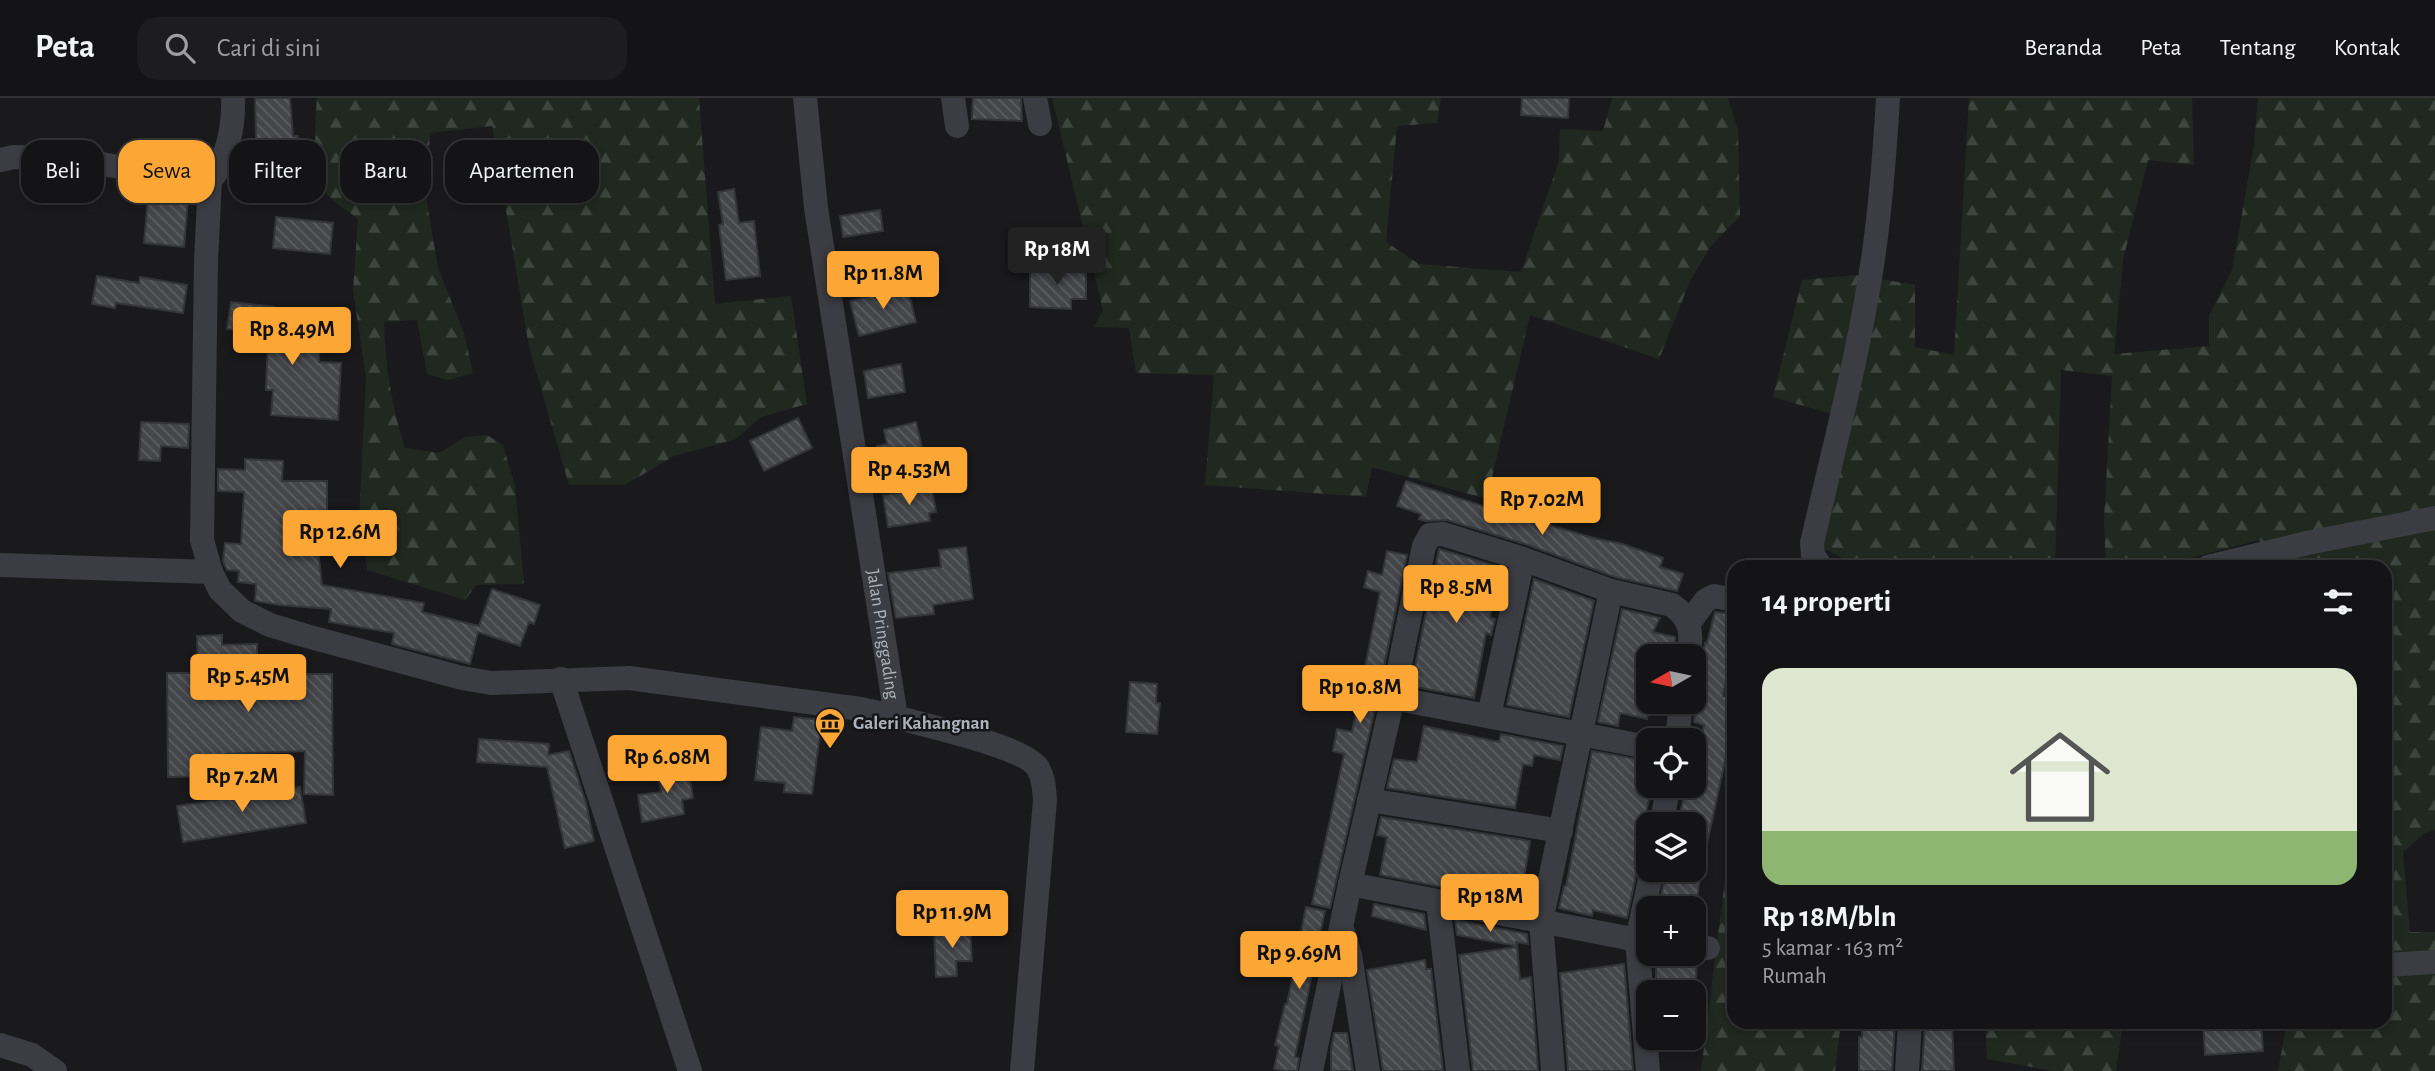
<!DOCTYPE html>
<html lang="id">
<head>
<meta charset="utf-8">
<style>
  :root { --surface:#141416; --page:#1d1d1f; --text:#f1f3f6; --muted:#9d9ea1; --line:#333335; --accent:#fba635 }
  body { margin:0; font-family:"Alegreya Sans",sans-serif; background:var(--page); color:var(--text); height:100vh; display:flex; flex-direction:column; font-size:26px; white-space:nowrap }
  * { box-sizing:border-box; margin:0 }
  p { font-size:23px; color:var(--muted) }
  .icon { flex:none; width:38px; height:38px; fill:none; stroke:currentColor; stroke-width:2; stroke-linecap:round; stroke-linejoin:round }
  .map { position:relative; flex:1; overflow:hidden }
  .side { position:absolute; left:1727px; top:462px; width:665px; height:469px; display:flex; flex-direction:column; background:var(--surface); border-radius:21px; box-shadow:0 4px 10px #0003,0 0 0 2px var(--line) }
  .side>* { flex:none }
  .guide { position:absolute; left:21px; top:42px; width:665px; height:63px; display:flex; gap:14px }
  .needle { width:46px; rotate:261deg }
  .tools { position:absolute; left:1636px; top:546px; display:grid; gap:14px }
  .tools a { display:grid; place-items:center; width:70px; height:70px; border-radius:14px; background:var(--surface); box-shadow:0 4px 10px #0003,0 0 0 2px var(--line); font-size:35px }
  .price { position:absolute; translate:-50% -60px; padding:0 16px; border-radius:7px; background:var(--accent); color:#111; font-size:23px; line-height:46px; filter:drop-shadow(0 2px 4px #0008) }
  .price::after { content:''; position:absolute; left:50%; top:42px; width:21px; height:16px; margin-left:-10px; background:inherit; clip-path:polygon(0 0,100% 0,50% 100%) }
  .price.selected { background:#222; color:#fff }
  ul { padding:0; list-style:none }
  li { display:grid; align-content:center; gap:14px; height:371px; padding:0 35px }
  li+li { border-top:2px solid var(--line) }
  li span { display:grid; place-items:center; height:217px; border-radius:21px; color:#555 }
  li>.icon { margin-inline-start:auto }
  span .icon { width:126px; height:126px; fill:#fffc; stroke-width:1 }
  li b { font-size:30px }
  h2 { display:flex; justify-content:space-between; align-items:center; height:84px; padding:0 35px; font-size:30px }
  .tag { padding:0 24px; border-radius:21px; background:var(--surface); box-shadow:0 4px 10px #0003,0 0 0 2px var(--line); font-size:24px; line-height:63px }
  .tag.selected { background:var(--accent); color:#111 }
  header { display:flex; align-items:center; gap:42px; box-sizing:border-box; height:98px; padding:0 35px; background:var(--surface); border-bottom:2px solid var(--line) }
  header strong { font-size:33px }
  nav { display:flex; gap:38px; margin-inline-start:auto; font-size:24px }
  .search { width:490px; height:63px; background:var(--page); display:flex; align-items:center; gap:18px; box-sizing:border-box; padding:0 24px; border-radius:21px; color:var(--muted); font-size:26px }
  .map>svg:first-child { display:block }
  .forest { fill:url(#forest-firs) }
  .building { fill:url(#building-back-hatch); stroke:#343539; stroke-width:2 }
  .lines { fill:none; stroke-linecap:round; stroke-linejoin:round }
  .street { stroke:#3b3d42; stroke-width:24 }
  .labels { text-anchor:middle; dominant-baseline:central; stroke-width:5; stroke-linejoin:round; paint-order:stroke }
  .street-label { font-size:19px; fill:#acb3bd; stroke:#151518 }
  .poi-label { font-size:19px; font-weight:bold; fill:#acb3bd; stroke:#151518; text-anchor:start }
</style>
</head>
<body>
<header>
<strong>Peta</strong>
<div class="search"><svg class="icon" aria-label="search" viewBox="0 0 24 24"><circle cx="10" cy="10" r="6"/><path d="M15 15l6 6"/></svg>Cari di sini</div>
<nav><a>Beranda</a><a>Peta</a><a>Tentang</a><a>Kontak</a></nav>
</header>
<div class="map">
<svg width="2435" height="973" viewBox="0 0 2435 973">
  <defs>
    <pattern id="forest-firs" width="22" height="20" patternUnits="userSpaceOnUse" patternTransform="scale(1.75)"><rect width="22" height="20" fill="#202820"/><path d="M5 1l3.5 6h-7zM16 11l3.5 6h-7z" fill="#3e453e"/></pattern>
    <pattern id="building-back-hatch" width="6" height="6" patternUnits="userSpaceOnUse" patternTransform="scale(1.75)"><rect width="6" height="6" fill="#44464a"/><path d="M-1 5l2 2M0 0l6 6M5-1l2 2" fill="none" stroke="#5c5e62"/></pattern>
  </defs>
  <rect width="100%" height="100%" fill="#1a1a1d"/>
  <path class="forest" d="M317,0H699L715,206L791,198L807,306L761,319L736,341L674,358L625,387H569L529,249L492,28L430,35L427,105L438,170L464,235L473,275L448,282L427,276L417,222L384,224C385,266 392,311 405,350L439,355L466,339L487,337L503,347L515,388L524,486L476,487L465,502L367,472L359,423L366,279L353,193L358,121C349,113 336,106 328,97C311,76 315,25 317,0Z
    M1052,0H1441L1437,25L1397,28L1386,144L1419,166L1521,174L1559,63L1560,31L1603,33L1612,0H1728L1738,32L1740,118L1710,149L1690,183L1659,261L1530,217L1487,401L1372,369L1366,399L1205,387L1214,277L1136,275L1129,230L1094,229L1103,212Z
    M1969,0H2192L2194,67L2148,62L2123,162L2114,256L2209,248V218L2232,172L2254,47L2258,0H2435V732L2425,735L2403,754L2410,834H2435V973H2278L2287,924H2385V469H2264L2260,442L2167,466V469H2106L2104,422L2112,278L2061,272L2055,469H1860L1829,453L1801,445L1832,316L1773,299L1802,182L1856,177L1915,187V249L1954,257Z
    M1730,742L1734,743V924H1841L1835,973H1701Z
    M1985,924H2123L2116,973H2053L1987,961Z"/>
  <path class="building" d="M255,0H290L293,38H298L299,74L257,75Z
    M973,0H1021L1022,23L972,21Z
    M1522,0H1569L1568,20L1521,17Z
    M734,91L739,125L754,123L760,178L726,182L719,127L723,126L718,94Z
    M148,99L188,103L184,149L144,145Z
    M880,112L883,133L843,139L840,118Z
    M276,119L333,125L330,156L273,150Z
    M1030,170H1086V201H1071V211L1030,209Z
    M97,178L139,185L140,179L187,187L183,215L116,205L115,210L92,206Z
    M907,188L916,224L859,238L850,203Z
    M231,204L275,209L272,234L320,237L319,264L341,265L338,322L271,317L273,292H266L268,237L227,231Z
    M901,266L905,294L868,300L864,273Z
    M798,320L812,350L764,373L750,343Z
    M141,324L189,326L188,350L161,348L160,363L139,362Z
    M916,324L923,354L881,364L877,348L887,346L884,332Z
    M245,361L283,363L282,383H327V432H316L322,487L424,505L422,514L479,528L492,491L540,507L534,526L529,524L520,548L478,534L470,566L392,546L394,535L329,524L331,511L279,507L255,503L256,486L238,484L239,473L227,472L223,463L225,445L241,446L244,394L218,393V371L245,372Z
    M1406,383L1529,423V421L1597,441L1619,445L1663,460L1660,469L1683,476L1677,493L1615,479L1528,447L1447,422L1426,423L1419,421L1421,416L1397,408Z
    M932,390L936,414L929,415L930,423L888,429L883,397Z
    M966,449L973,501L933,507L934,516L896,520L888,475L941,469L939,452Z
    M1439,451L1506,471L1502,486L1496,484L1490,520L1495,521L1491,537L1486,535L1474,600L1411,588Z
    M1387,453L1407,457L1378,597L1330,810L1312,806L1344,656L1333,653L1337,631L1352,634L1380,494L1364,489L1368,473L1382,477Z
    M1534,481L1594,503L1569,619L1507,607Z
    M1622,511L1660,520L1653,534L1675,539V542L1674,558H1648V604H1666L1665,616L1649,612L1647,621L1620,615L1618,628L1598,624Z
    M1715,514L1734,516L1733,558H1731L1723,598L1734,601V638H1733L1729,654H1727L1702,769L1694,768V726H1678L1686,688H1694V661H1697L1704,627L1694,624L1696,604L1705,558H1703L1705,545H1707Z
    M222,537V547L257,546V562L286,561V576H332L333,697L304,696L305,653L225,656L226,678L168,679L167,575H198L197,538Z
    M1130,584L1157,586L1156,605H1160L1157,636L1126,634Z
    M794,619L822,622L812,696L784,694L785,685L755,682L761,629L792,633Z
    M1424,628L1499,644L1501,636L1563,648L1560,662L1534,657L1532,668L1523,666L1515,710L1387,690L1394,661L1417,664Z
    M479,641L549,646L548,657L569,653L586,705L594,743L565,750L547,669L477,664Z
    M1592,653L1648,663V688H1652L1634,766L1637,767V772L1627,820L1593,812L1592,818L1559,810L1564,788H1566Z
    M688,668L693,700L682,702L684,716L642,724L638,697L661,694L657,673Z
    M300,689L306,725L183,744L177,708Z
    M1381,719L1530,743L1524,780L1535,783L1530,806L1380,777L1387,739L1377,737Z
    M1666,772H1701L1696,810H1659Z
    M1374,806L1424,816L1426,832L1372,818Z
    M1306,809L1325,813L1295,959L1299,960L1297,973H1286L1274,971L1279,948L1275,947L1285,906H1287Z
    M1455,822L1527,836L1528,846L1516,844L1517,848L1457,837Z
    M970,829L972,863H956L957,878L936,879L934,831Z
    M1517,849L1520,881L1531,879L1538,973H1473L1459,857Z
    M1656,856H1681L1686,862L1697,864L1695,894H1656Z
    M1425,862L1426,871H1431L1443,973H1383L1367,872Z
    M1624,866L1633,973H1568L1560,875Z
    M1862,924H1895L1892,973H1859V939H1862Z
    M1931,924H1952L1954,973H1922L1925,926H1931Z
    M2203,924H2261L2263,953L2205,957Z
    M1334,935H1347L1353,973H1331V952Z"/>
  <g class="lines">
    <g class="street">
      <path id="s1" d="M805,0L816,110L896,619C925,628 1024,648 1038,670C1044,680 1044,691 1045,702L1022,973"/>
      <path d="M953,0L957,28"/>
      <path d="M1035,0L1040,26"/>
      <path d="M0,62L14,59L69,61L210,83C228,61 234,27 233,0"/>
      <path d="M210,83L206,162L202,442L211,474L220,492L242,513L270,527L303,537L462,580L491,585L629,580L861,611L896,619"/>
      <path d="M0,467L211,474"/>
      <path d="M1821,469L1813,457L1812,445C1834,349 1860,252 1874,154C1881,103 1885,51 1888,0"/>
      <path d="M2208,469L2307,445L2435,420"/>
      <path d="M1689,525L1705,503L1714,498L1734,502"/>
      <path d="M561,581L690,973"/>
      <path d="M1393,600L1648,649"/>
      <path d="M1489,618L1523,461"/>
      <path d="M1677,642L1681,604"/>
      <path d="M1369,702L1561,733"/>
      <path d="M1661,726L1669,688"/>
      <path d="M1438,804L1458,973"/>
      <path d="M1343,834L1350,857L1368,973"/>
      <path d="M1648,844L1350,786L1393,600L1424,448L1430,437L1443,436L1523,461L1611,493L1672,507C1691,520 1693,537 1688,558"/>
      <path d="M1694,849L1708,850"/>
      <path d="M2385,867L2435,864"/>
      <path d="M0,947L32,957L55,973"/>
      <path d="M1311,973L1350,786"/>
      <path d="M1553,973L1541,824L1611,493"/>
      <path d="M1648,973L1637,842L1652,772"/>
      <path d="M1907,973L1910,924"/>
    </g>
  </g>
  <defs>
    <g id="museum-pin" transform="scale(1.575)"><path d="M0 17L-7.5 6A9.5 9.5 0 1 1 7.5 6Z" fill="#fba635" stroke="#151518"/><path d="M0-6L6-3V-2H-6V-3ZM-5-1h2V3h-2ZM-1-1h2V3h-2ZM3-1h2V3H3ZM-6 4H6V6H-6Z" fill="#111"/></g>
  </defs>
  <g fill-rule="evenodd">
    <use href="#museum-pin" x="830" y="625"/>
  </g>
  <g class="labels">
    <g class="street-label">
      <text stroke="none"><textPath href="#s1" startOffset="542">Jalan Pringgading</textPath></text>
    </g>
    <g class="poi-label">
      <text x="853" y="625">Galeri Kahangnan</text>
    </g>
  </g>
</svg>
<div class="tools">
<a><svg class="needle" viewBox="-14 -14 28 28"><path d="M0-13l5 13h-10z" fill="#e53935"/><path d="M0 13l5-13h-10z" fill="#9d9ea1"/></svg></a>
<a><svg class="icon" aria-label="locate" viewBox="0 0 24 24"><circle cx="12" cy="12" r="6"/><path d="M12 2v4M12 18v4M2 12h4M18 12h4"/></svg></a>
<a><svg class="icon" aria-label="layers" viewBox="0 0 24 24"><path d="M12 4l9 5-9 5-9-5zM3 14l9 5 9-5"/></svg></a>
<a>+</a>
<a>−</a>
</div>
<b class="price selected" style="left:1057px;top:189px">Rp 18M</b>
<b class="price" style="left:883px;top:213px">Rp 11.8M</b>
<b class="price" style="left:292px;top:269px">Rp 8.49M</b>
<b class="price" style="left:909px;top:409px">Rp 4.53M</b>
<b class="price" style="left:1542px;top:439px">Rp 7.02M</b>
<b class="price" style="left:340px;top:472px">Rp 12.6M</b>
<b class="price" style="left:1456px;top:527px">Rp 8.5M</b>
<b class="price" style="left:248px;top:616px">Rp 5.45M</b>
<b class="price" style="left:1360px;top:627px">Rp 10.8M</b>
<b class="price" style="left:667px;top:697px">Rp 6.08M</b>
<b class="price" style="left:242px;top:716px">Rp 7.2M</b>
<b class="price" style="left:1490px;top:836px">Rp 18M</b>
<b class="price" style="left:952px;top:852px">Rp 11.9M</b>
<b class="price" style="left:1299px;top:893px">Rp 9.69M</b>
<div class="guide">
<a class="tag">Beli</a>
<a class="tag selected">Sewa</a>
<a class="tag">Filter</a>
<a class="tag">Baru</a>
<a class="tag">Apartemen</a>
</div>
<section class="side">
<h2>14 properti<svg class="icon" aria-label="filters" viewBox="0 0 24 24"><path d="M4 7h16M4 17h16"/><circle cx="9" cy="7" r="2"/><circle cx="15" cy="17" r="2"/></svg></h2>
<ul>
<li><span style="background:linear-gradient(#dfe7d0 75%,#8fb573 0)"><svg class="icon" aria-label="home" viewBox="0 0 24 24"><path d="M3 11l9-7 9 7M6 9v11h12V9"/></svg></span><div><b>Rp 18M/bln</b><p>5 kamar · 163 m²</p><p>Rumah</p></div></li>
</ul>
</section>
</div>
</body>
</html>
